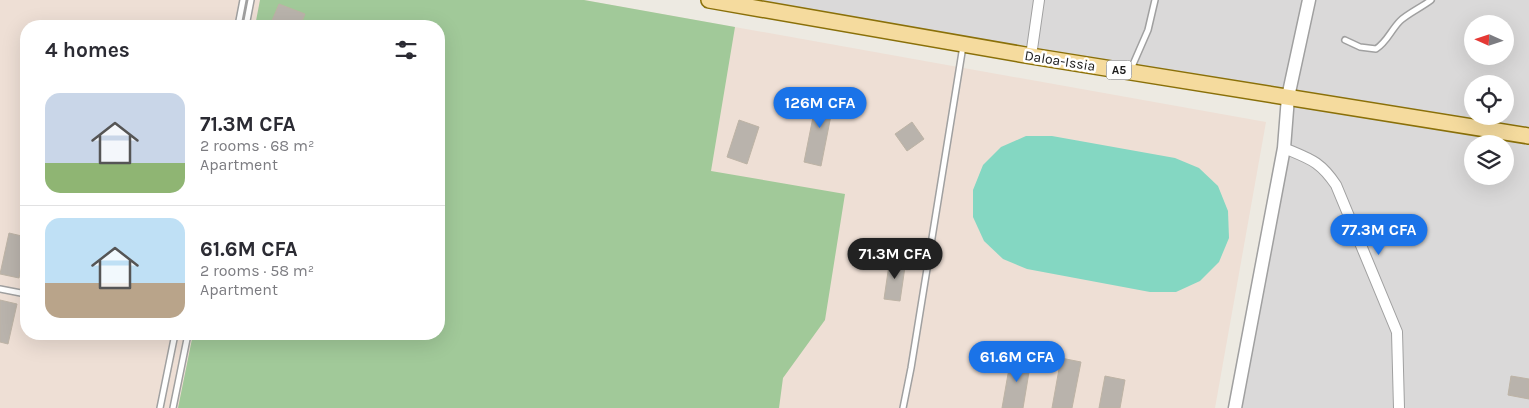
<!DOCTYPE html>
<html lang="en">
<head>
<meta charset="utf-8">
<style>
  :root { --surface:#fff; --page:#f2f2f3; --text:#2b2b33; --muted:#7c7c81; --line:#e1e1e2; --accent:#1a73e8 }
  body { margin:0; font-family:Karla,sans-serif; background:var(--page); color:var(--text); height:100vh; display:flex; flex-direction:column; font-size:19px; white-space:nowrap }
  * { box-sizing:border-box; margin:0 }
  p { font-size:16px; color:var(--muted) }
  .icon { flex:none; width:28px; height:28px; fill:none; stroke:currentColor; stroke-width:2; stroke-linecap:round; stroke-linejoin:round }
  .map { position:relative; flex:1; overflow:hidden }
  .drawer { position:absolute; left:20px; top:20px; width:425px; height:320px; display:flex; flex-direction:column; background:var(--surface); border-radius:20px; box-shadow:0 5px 20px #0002 }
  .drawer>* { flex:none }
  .needle { width:32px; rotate:273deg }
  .buttons { position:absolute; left:1464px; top:15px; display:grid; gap:10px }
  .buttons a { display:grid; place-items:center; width:50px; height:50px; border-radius:50%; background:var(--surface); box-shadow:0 5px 20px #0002; font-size:25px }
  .price { position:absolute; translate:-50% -42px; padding:0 11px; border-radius:18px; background:var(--accent); color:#fff; font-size:16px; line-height:32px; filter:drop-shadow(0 1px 2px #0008) }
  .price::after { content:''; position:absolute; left:50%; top:30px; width:15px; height:11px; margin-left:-8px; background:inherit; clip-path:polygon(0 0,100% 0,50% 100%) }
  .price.current { background:#222; color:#fff }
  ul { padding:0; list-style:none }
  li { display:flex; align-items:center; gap:15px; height:125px; padding:0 25px }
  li+li { border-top:1px solid var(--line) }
  li span { display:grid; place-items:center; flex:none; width:140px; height:100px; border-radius:15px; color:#555 }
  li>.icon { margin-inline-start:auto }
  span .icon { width:60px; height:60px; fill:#fffc; stroke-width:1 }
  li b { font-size:21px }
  h2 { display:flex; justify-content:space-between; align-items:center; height:60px; padding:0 25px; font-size:21px }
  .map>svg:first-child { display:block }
  .residential { fill:#dad9d9; fill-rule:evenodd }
  .military { fill:#eedfd5; fill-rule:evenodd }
  .forest { fill:#a1c999 }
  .pitch { fill:#84d7c2 }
  .building { fill:#b9b3ac; stroke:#bdb3a5 }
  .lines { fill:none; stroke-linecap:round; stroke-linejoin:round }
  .service-casing { stroke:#a0a0a0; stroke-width:8 }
  .minor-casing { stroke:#a0a0a0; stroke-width:12 }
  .tertiary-casing { stroke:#a0a0a0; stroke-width:15 }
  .primary-casing { stroke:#8a7009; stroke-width:18 }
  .service { stroke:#fff; stroke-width:5 }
  .minor { stroke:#fff; stroke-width:10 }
  .tertiary { stroke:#fff; stroke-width:12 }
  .primary { stroke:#f5db9e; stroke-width:15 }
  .labels { text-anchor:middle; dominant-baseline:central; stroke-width:5; stroke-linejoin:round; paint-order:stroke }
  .shield { fill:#fff; stroke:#606060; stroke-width:1 }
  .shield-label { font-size:12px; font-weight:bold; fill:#1c1c1c }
  .street-label { font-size:14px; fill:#1c1c1c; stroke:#fff }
</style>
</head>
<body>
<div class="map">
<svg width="1529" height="408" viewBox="0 0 1529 408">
  <rect width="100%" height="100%" fill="#edeae2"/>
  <path class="residential" d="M726,0H1529V408H1232L1288,98ZM1472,24H1505V56H1472ZM1472,84H1505V116H1472ZM1472,144H1505V176H1472Z"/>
  <path class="military" d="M0,0H584L1266,122L1215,408H0ZM26,26H439V334H26Z"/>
  <path class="forest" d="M260,0H584L735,27L711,171L845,194L825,320L783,378L779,408H178L193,334H439V26H255Z"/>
  <path class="pitch" d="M1026,136H1052L1175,158L1199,168L1218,186L1228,211L1229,238L1219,262L1200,281L1176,292H1150L1027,269L1003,259L984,241L973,217V190L983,165L1001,147Z"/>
  <path class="building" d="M279,4L305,14L300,26H281L271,23Z
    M818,92L835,95L821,166L804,162Z
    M739,120L759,127L747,164L727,157Z
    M912,122L924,139L907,151L895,134Z
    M9,233L26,237V245L19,278L0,274Z
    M890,258L906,260L900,301L884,299Z
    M0,300L17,304L8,344L0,342Z
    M1011,357L1031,360L1023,408H1002Z
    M1061,358L1081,362L1072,408H1052Z
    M1105,376L1125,380L1120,408H1099Z
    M1511,376L1529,379V399L1508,395Z"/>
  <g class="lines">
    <g class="service-casing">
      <path id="service" d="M238,26L243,0
        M246,26L251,0
        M1345,40L1360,47L1376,49C1387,42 1391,30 1400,21C1407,14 1422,7 1431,0
        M1131,69L1148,30L1155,0
        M0,289L26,294
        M160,408L175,334
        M173,408L188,334
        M903,408L911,368L963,46"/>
    </g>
    <g class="minor-casing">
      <path id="minor" d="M1031,56L1039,0
        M1284,148C1310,159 1320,161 1336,185L1397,332L1399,408"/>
    </g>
    <g class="tertiary-casing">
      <path id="tertiary" d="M1235,408L1284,148L1288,97L1309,0"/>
    </g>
    <g class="primary-casing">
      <path id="primary" d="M709,0L1031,56L1529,136"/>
    </g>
    <use href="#service" class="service"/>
    <use href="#minor" class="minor"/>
    <use href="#tertiary" class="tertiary"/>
    <use href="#primary" class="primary"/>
  </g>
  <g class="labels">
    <rect class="shield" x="1106.5" y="60.5" width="25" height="19" rx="4"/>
    <g class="shield-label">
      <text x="1119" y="70">A5</text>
    </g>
    <g class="street-label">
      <text transform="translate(1060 61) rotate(9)">Daloa-Issia</text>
    </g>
  </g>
</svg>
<div class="buttons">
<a><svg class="needle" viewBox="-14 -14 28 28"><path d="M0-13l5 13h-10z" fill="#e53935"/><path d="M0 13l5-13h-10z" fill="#7c7c81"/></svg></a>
<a><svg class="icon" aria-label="locate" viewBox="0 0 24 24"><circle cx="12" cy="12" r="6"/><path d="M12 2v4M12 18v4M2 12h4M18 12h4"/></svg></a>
<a><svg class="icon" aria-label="layers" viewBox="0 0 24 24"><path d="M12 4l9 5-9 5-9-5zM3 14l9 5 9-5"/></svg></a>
</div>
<b class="price" style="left:820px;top:129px">126M CFA</b>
<b class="price" style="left:1379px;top:256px">77.3M CFA</b>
<b class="price current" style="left:895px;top:280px">71.3M CFA</b>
<b class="price" style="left:1017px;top:383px">61.6M CFA</b>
<section class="drawer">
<h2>4 homes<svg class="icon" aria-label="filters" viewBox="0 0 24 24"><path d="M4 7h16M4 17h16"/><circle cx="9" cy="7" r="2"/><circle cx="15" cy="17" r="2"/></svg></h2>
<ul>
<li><span style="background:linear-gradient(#c9d6e8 70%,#8fb573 0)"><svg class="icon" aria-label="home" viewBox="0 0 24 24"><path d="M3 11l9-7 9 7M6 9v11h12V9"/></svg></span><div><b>71.3M CFA</b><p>2 rooms · 68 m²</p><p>Apartment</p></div></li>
<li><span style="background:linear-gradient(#bfe0f5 65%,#b9a48a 0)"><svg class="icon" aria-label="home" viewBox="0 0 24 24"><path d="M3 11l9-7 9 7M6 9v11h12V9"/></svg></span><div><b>61.6M CFA</b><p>2 rooms · 58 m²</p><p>Apartment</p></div></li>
</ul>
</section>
</div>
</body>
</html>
